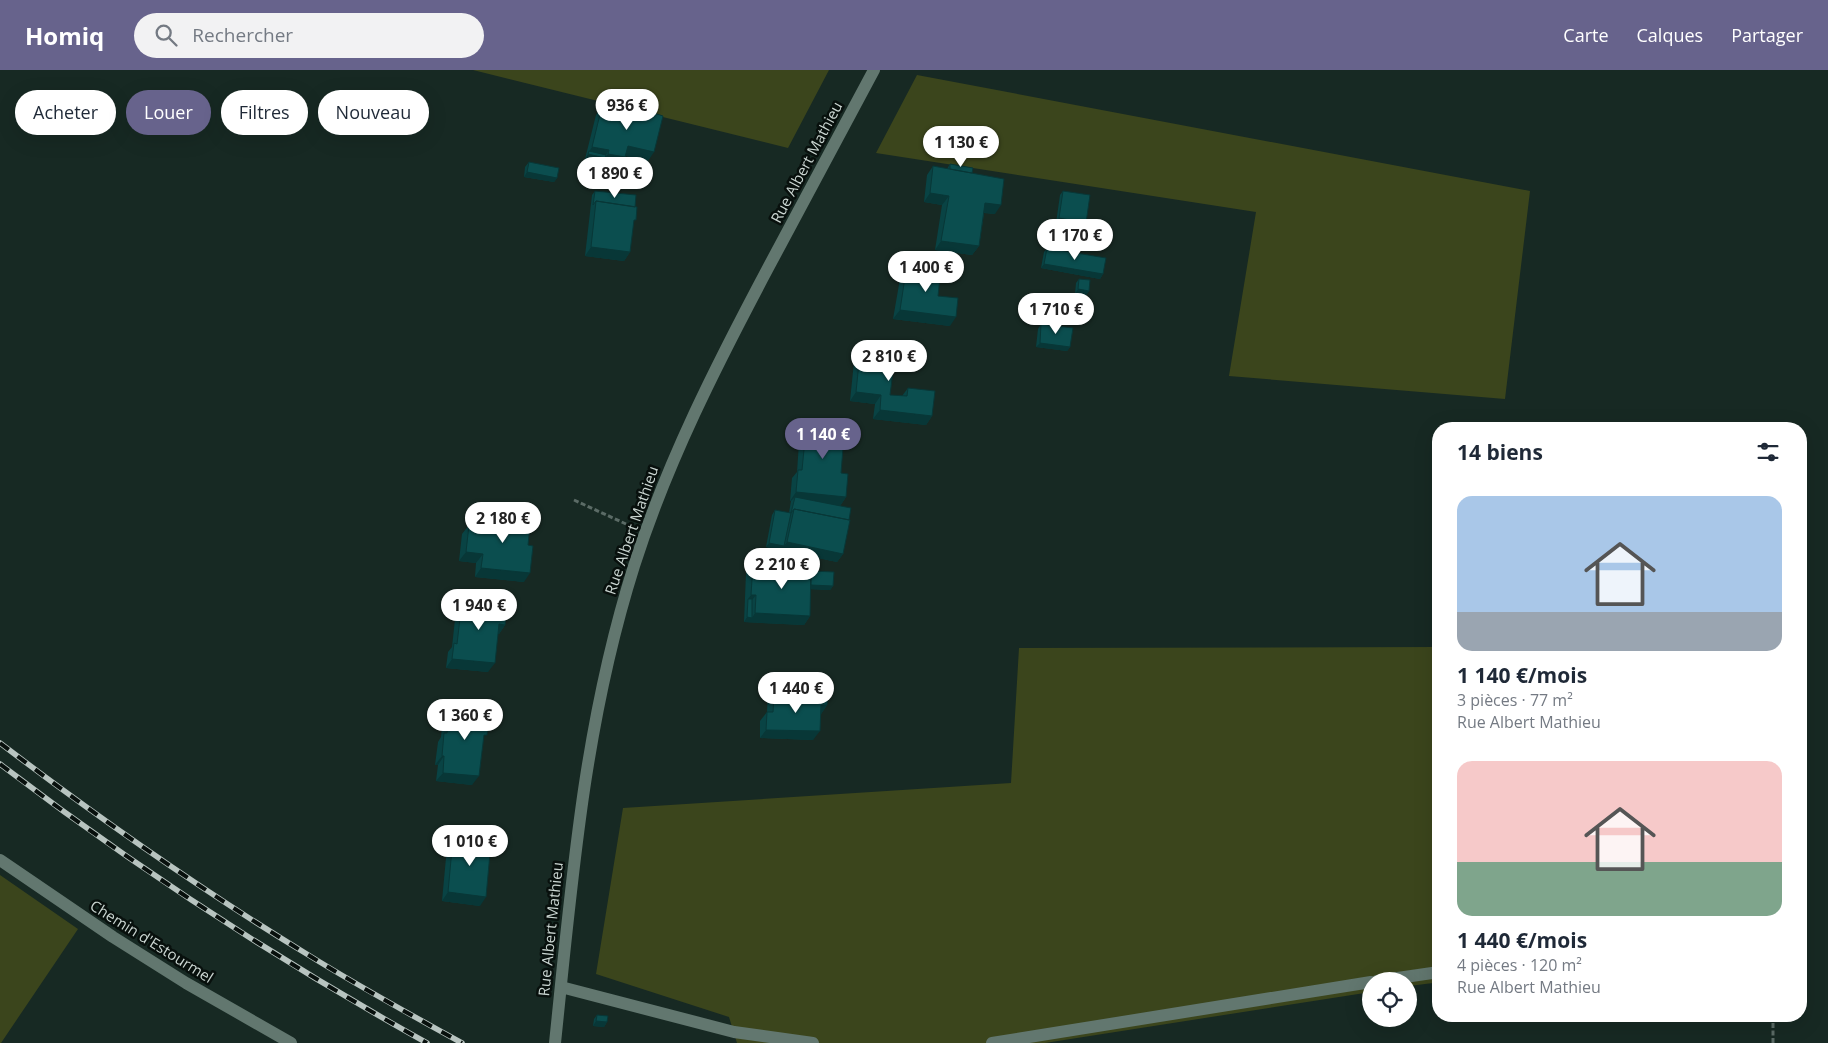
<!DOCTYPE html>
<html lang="fr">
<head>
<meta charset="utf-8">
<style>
  :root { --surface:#fff; --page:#f2f2f3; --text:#1f2937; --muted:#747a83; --accent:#67638c }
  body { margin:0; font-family:"Open Sans",sans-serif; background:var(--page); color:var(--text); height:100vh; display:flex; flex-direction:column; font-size:19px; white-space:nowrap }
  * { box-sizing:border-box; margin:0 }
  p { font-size:16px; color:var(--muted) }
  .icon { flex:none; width:28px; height:28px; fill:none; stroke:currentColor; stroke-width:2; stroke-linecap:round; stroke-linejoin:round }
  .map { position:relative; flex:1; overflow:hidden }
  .details { position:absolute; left:1432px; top:352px; width:375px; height:600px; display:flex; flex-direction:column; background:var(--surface); border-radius:20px; box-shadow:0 5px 20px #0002 }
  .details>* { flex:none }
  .banner { position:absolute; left:15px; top:20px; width:475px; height:45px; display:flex; gap:10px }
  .controls { position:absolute; left:1362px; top:902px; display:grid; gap:10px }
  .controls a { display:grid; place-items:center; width:55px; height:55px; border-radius:50%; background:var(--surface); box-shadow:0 5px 20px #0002; font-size:25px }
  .price { position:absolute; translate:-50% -42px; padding:0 11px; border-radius:18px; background:#fff; color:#222; font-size:16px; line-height:32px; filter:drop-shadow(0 1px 2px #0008) }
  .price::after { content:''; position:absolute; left:50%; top:30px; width:15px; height:11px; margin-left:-8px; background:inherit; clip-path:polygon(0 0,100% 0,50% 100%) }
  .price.current { background:var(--accent); color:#fff }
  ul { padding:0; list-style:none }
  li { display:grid; align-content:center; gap:10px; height:265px; padding:0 25px }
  li span { display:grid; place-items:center; height:155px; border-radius:15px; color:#555 }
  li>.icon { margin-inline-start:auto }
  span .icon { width:90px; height:90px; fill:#fffc; stroke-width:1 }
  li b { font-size:21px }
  h2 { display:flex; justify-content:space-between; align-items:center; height:60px; padding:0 25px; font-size:21px }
  .chip { padding:0 18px; border-radius:22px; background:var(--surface); box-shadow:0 5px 20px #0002; font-size:18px; line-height:45px }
  .chip.current { background:var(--accent); color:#fff }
  header { display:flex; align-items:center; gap:30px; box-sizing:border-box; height:70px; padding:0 25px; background:var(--accent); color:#fff }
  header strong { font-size:24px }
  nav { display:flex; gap:28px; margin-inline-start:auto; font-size:18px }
  .search { width:350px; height:45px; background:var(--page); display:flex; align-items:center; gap:12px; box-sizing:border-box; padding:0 18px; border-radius:28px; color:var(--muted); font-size:19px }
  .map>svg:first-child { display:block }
  .green { fill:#3b451c }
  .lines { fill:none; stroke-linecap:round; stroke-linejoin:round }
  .path { stroke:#5b6b66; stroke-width:3; stroke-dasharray:5 2.5; stroke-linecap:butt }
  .street { stroke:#62776f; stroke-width:12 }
  .rail-casing { stroke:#b8c4c0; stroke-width:5.5 }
  .rail { stroke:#08100d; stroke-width:4; stroke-dasharray:11; stroke-linecap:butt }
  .wall { fill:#094344 }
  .shaded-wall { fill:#083737 }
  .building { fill:#0b4e4f; stroke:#083737 }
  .labels { text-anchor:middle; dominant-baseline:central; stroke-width:5; stroke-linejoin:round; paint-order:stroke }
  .street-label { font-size:15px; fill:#cbd6d2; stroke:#08100d }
</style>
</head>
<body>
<header>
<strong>Homiq</strong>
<div class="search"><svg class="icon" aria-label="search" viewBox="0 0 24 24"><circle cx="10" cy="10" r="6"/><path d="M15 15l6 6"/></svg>Rechercher</div>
<nav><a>Carte</a><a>Calques</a><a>Partager</a></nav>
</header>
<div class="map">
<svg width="1828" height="973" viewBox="0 0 1828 973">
  <rect width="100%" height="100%" fill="#172923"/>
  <path class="green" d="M473,0H829L788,78Z
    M917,5L1530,121L1505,329L1229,306L1256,142L876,83Z
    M1439,577V870L1433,913L1409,916V911H1371V922L1045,973H737L729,947L596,904L623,738L1011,713L1019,578Z
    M0,805L78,859L1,973H0Z"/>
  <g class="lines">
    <path class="path" d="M574,430L626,454
      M1773,973V946"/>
    <path class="street" d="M0,790L113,867L186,913L291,973
      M1377,911L1439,902
      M561,917L734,962L813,973
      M555,973C572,810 584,654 634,496C667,392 717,294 768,198C803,132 838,66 874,0
      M992,973L1371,912"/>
    <g class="rail-casing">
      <path id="rail" d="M0,673C100,749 203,821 310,886C360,917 411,945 462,973
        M0,694C135,797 278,890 427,973"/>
    </g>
    <use href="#rail" class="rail"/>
  </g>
  <path class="wall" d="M602,36L632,43L636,37L648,91L626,86L619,96L585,89L596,45Z
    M529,92L557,108L554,112L524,107L525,97Z
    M950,94L972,103L995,144L984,143L979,176L972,185L935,180L942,135L924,132L927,105L933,96L947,99Z
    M595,121L633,154L630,182L624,191L585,186L592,125Z
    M1063,121L1086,153L1083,158L1056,153L1060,125Z
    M1047,178L1103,204L1100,209L1041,198L1044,182Z
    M907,194L950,256L893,249L901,203Z
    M1079,209L1089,221L1086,225L1075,224L1076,213Z
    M1041,254L1070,277L1067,281L1036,277L1038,259Z
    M861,273L890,325L902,326L908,318L932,346L926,355L873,349L875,334L850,331L855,282Z
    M807,349L841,403L846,427L840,436L849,450L843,484L837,492L766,477L772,445L775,440L789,443L791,431H790L792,408L797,402L800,358Z
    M503,442L524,512L475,507L476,493L459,491L462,464L469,455L496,457V451Z
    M753,494L811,501L833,516L830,520L810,519V546L804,555L744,552L746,503Z
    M462,531L505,555L499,564H498L488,602L446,598L448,582L452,577L456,540Z
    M771,617L825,626L827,635L821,644L813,670L760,668V651L767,642L768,622Z
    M450,637L463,639L464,637L470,640L483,671L472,715L436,711L438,695H435L438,672L441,667L443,646Z
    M453,768L480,836L442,831L447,777Z
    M597,945L607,952L604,957L593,956L594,949Z"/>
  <path class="shaded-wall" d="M628,76L654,82L648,91L622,85Z
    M592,77L609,80L604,88H605L608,84L625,87L619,96L585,89Z
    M527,102L557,108L554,112L524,107Z
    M930,123L949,126L942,135L924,132Z
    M985,133L1001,135L995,144L979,142Z
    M1059,148L1086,153L1083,158L1056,153Z
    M941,171L979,176L972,185L935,180Z
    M591,177L630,182L624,191L585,186Z
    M1044,194L1103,204L1100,209L1041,198Z
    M1078,219L1089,221L1086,225L1075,224Z
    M900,240L956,247L950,256L893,249Z
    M1040,273L1070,277L1067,281L1036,277Z
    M856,322L881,325L875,334L850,331Z
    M880,340L932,346L926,355L873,349Z
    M796,422L846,427L840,436L795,427L791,431H790Z
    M787,472L843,484L837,492L766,477L769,473L784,476Z
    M466,482L483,484L476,493L459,491Z
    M481,498L530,503L524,512L475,507Z
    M807,514L833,516L830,520L804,519Z
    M751,525H756L749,534L748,529Z
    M755,543L810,546L804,555L744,552L747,547L752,548Z
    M499,554L505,555L499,564L493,563Z
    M452,589L495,593L488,602L446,598Z
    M821,635H827L821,644H815Z
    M766,660L820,661L813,670L760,668Z
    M442,686H444L438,695H435Z
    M443,703L479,706L472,715L436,711Z
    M448,822L486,827L480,836L442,831Z
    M596,951L607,952L604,957L593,956Z"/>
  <path class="building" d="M602,36L635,44L636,37L663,46L654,82L628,76L625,87L608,84L609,80L592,77Z
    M589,81L606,85L605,88L588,84Z
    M529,92L559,98L557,108L527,102Z
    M950,94L973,98L972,103L950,99Z
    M933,96L1004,109L1001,135L985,133L979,176L941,171L949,126L930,123Z
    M595,121L636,125L635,137L596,131L593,135Z
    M1063,121L1090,125L1086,153L1059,148Z
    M596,131L637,137L636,150H634L630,182L591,177Z
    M1047,178L1106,188L1103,204L1044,194Z
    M907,194L941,198L938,226L958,228L956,247L900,240Z
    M1079,209L1090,210L1089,221L1078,219Z
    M1041,254L1073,258L1070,277L1040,273Z
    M861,273L896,277L890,325L907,326L908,318L935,321L932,346L880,340L881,325L856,322Z
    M807,349L845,353L841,403L848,404L846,427L796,422L798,400H802Z
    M795,427L851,438L849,450L794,439L791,443Z
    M794,439L850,450L843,484L787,472Z
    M775,440L791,443L784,476L769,473Z
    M503,442L531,446L528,475L533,476L530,503L481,498L483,484L466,482L469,455L501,458Z
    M753,494L811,497L810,546L755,543L756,525H751Z
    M811,501L834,502L833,516L811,515Z
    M748,529H752V548L747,547Z
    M462,531L508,535L505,555L499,554L495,593L452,589L454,573L457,574Z
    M771,617L825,619V626L774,627L771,631Z
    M828,626L827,635H821L820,661L766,660L767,642H773L774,627Z
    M450,637L464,639V637L470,638V640L490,641L487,665H484L479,706L443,703L444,686H442L444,663H447Z
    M453,768L491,772L486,827L448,822Z
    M597,945L608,946L607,952L596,951Z"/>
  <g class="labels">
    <g class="street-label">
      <text transform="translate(806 92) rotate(-62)">Rue Albert Mathieu</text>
      <text transform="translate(631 460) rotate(-71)">Rue Albert Mathieu</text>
      <text transform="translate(550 859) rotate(-84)">Rue Albert Mathieu</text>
      <text transform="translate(152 871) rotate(32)">Chemin d'Estourmel</text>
    </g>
  </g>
</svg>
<div class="controls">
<a><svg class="icon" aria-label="locate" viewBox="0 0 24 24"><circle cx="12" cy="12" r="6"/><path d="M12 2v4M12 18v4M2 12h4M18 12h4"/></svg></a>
</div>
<b class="price" style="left:627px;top:61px">936 €</b>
<b class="price" style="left:961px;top:98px">1 130 €</b>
<b class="price" style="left:615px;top:129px">1 890 €</b>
<b class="price" style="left:1075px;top:191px">1 170 €</b>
<b class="price" style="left:926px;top:223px">1 400 €</b>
<b class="price" style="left:1056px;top:265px">1 710 €</b>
<b class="price" style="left:889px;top:312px">2 810 €</b>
<b class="price current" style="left:823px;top:390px">1 140 €</b>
<b class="price" style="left:503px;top:474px">2 180 €</b>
<b class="price" style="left:782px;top:520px">2 210 €</b>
<b class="price" style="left:479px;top:561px">1 940 €</b>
<b class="price" style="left:796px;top:644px">1 440 €</b>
<b class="price" style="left:465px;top:671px">1 360 €</b>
<b class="price" style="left:470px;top:797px">1 010 €</b>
<div class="banner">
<a class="chip">Acheter</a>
<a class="chip current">Louer</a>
<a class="chip">Filtres</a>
<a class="chip">Nouveau</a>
</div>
<section class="details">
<h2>14 biens<svg class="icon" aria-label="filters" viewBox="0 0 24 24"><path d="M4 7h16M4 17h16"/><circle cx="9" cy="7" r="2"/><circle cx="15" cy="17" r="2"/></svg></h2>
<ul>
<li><span style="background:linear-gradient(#a9c7e8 75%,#9aa5b1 0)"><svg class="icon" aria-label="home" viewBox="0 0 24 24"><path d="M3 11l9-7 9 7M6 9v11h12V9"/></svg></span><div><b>1 140 €/mois</b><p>3 pièces · 77 m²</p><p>Rue Albert Mathieu</p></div></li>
<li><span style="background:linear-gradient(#f6c9c9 65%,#7fa58c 0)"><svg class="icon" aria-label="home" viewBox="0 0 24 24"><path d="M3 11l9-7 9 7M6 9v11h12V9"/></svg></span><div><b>1 440 €/mois</b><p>4 pièces · 120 m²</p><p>Rue Albert Mathieu</p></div></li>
</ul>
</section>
</div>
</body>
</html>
